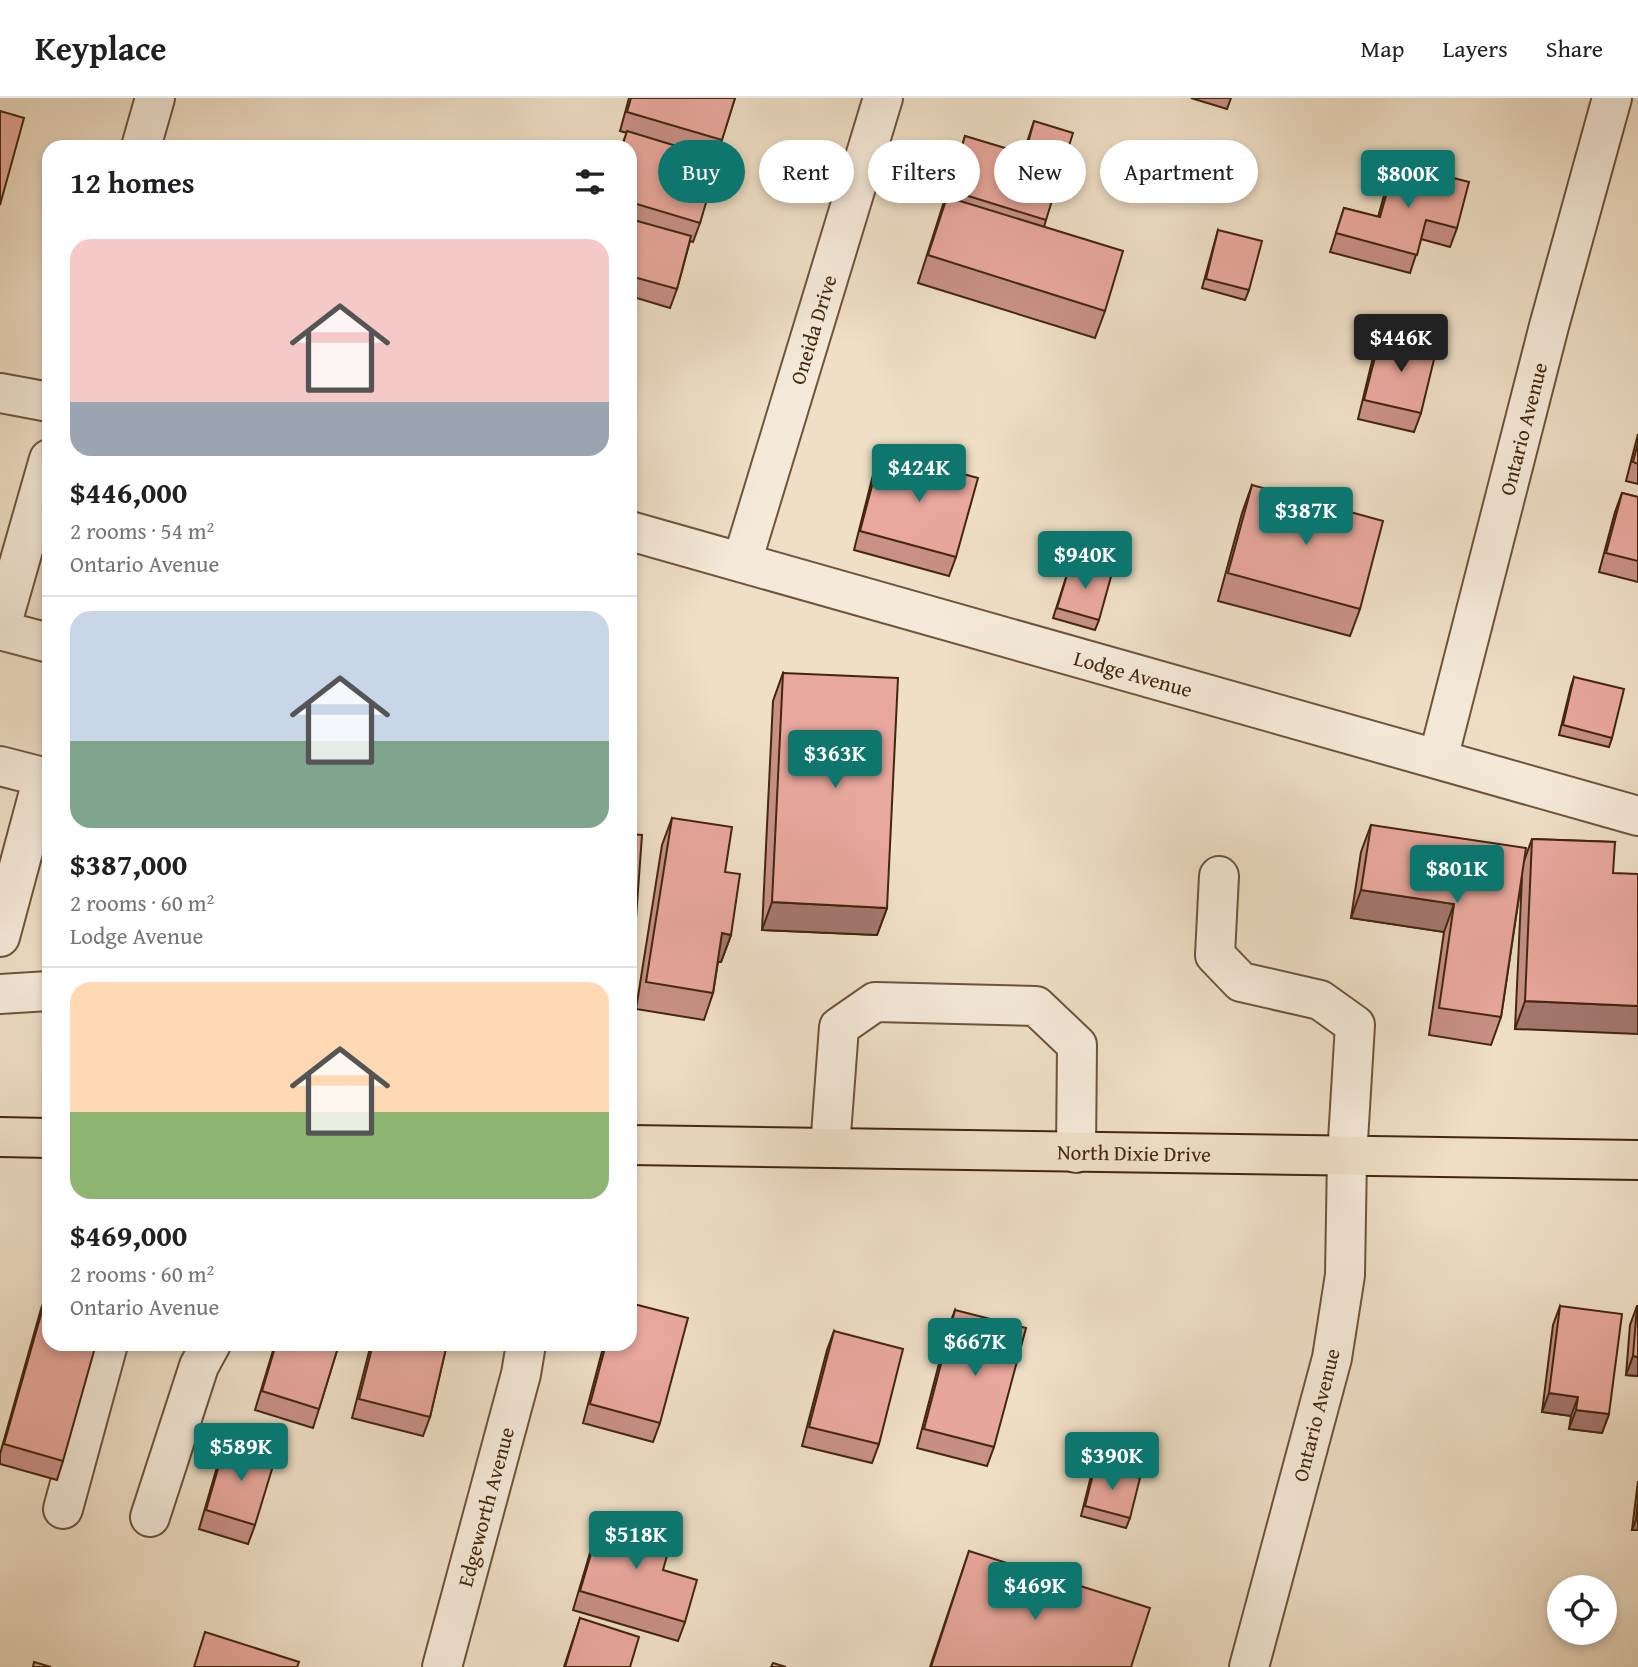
<!DOCTYPE html>
<html lang="en">
<head>
<meta charset="utf-8">
<style>
  :root { --surface:#fff; --page:#f2f2f2; --text:#202124; --muted:#757577; --line:#e0e0e0; --accent:#0f766e }
  body { margin:0; font-family:"Gentium Book Plus",serif; background:var(--page); color:var(--text); height:100vh; display:flex; flex-direction:column; font-size:26px; white-space:nowrap }
  * { box-sizing:border-box; margin:0 }
  p { font-size:23px; color:var(--muted) }
  .icon { flex:none; width:38px; height:38px; fill:none; stroke:currentColor; stroke-width:2; stroke-linecap:round; stroke-linejoin:round }
  .map { position:relative; flex:1; overflow:hidden }
  .details { position:absolute; left:42px; top:42px; width:595px; height:1211px; display:flex; flex-direction:column; background:var(--surface); border-radius:21px; box-shadow:0 4px 10px #0003 }
  .details>* { flex:none }
  .guide { position:absolute; left:658px; top:42px; width:665px; height:63px; display:flex; gap:14px }
  .tools { position:absolute; left:1547px; top:1477px; display:grid; gap:14px }
  .tools a { display:grid; place-items:center; width:70px; height:70px; border-radius:50%; background:var(--surface); box-shadow:0 4px 10px #0003; font-size:35px }
  .price { position:absolute; translate:-50% -60px; padding:0 16px; border-radius:7px; background:var(--accent); color:#fff; font-size:23px; line-height:46px; filter:drop-shadow(0 2px 4px #0008) }
  .price::after { content:''; position:absolute; left:50%; top:42px; width:21px; height:16px; margin-left:-10px; background:inherit; clip-path:polygon(0 0,100% 0,50% 100%) }
  .price.active { background:#222; color:#fff }
  ul { padding:0; list-style:none }
  li { display:grid; align-content:center; gap:14px; height:371px; padding:0 28px }
  li+li { border-top:2px solid var(--line) }
  li span { display:grid; place-items:center; height:217px; border-radius:21px; color:#555 }
  li>.icon { margin-inline-start:auto }
  span .icon { width:126px; height:126px; fill:#fffc; stroke-width:1 }
  li b { font-size:30px }
  h2 { display:flex; justify-content:space-between; align-items:center; height:84px; padding:0 28px; font-size:30px }
  .chip { padding:0 24px; border-radius:32px; background:var(--surface); box-shadow:0 4px 10px #0003; font-size:24px; line-height:63px }
  .chip.active { background:var(--accent); color:#fff }
  header { display:flex; align-items:center; gap:42px; box-sizing:border-box; height:98px; padding:0 35px; background:var(--surface); border-bottom:2px solid var(--line) }
  header strong { font-size:33px }
  nav { display:flex; gap:38px; margin-inline-start:auto; font-size:24px }
  .map>svg:first-child { display:block }
  .lines { fill:none; stroke-linecap:round; stroke-linejoin:round }
  .minor-casing { stroke:#6e543b; stroke-width:42 }
  .major-casing { stroke:#43260d; stroke-width:42 }
  .minor { stroke:#f5eada; stroke-width:38 }
  .major { stroke:#efdfc6; stroke-width:38 }
  .wall { fill:#c89087; stroke:#43260d; stroke-width:2 }
  .shaded-wall { fill:#a3766e; stroke:#43260d; stroke-width:2 }
  .building { fill:#e9a89d; stroke:#43260d; stroke-width:2 }
  .labels { text-anchor:middle; dominant-baseline:central; stroke-width:5; stroke-linejoin:round; paint-order:stroke }
  .street-label { font-size:21px; fill:#43260d; stroke:#f5eada }
</style>
</head>
<body>
<header>
<strong>Keyplace</strong>
<nav><a>Map</a><a>Layers</a><a>Share</a></nav>
</header>
<div class="map">
<svg width="1638" height="1569" viewBox="0 0 1638 1569">
  <rect width="100%" height="100%" fill="#efdfc6"/>
  <filter id="stains"><feTurbulence type="fractalNoise" baseFrequency=".00286" numOctaves="4"/><feColorMatrix values="0 0 0 0 .2 0 0 0 0 .09 0 0 0 0 .02 0 0 0 .5 -.17"/></filter>
  <radialGradient id="worn" r=".72"><stop offset=".6" stop-color="#630" stop-opacity="0"/><stop offset="1" stop-color="#630" stop-opacity=".3"/></radialGradient>
  <g class="lines">
    <g class="minor-casing">
      <g id="minor">
        <path d="M141,49L155,0"/>
        <path d="M0,295L49,304"/>
        <path d="M49,361L0,532L49,545"/>
        <path id="s1" d="M630,433L1638,718"/>
        <path id="s2" d="M742,464L883,0"/>
        <path id="s3" d="M1438,661L1549,228L1612,0"/>
        <path d="M0,668L43,679L0,839"/>
        <path d="M1219,778L1215,857L1241,884L1320,902L1355,927L1347,1059L1345,1177L1332,1260L1249,1569"/>
        <path d="M0,896L49,893"/>
        <path d="M830,1050L839,929L875,904L1036,908L1077,947L1076,1055"/>
        <path d="M63,1411L108,1246"/>
        <path d="M150,1419L199,1268L211,1246"/>
        <path id="s4" d="M442,1569L521,1276L526,1246"/>
      </g>
    </g>
    <g class="major-casing">
      <g id="major">
        <path d="M0,1039L49,1040"/>
        <path id="s5" d="M630,1047L1638,1062"/>
      </g>
    </g>
    <use href="#minor" class="minor"/>
    <use href="#major" class="major"/>
  </g>
  <path class="wall" d="M629,0H735L716,60L700,125L693,144L690,143L677,191L670,210L630,198V49H621L627,35L620,33Z
    M1191,0H1231L1227,11Z
    M1034,23L1046,122L1044,129L1105,213L1095,240L918,185L965,38L1023,56Z
    M1395,65L1457,130L1450,149L1421,141L1410,175L1330,154L1344,110L1378,119L1388,83Z
    M1218,132L1249,192L1245,202L1202,190Z
    M1381,236L1421,315L1414,334L1358,321L1374,255Z
    M1638,336V386L1626,383Z
    M881,354L956,459L949,478L854,452L874,373Z
    M1252,387L1360,511L1350,538L1218,503L1242,415Z
    M1622,395L1638,399V484L1599,474L1615,414Z
    M1071,464L1099,522L1095,532L1053,520Z
    M783,575L887,810L877,837L762,832L773,603Z
    M1574,579L1612,640L1609,649L1559,637L1571,588Z
    M672,720L725,774L731,837L721,864H718L713,895L704,922L636,911L662,747Z
    M1371,727L1524,763L1532,741L1615,744L1515,931L1522,779L1501,919L1491,947L1429,937L1444,834L1351,820L1361,754Z
    M48,1192L63,1363L57,1382L0,1366V1356L41,1211Z
    M1560,1208L1609,1316L1602,1335L1569,1331L1571,1318L1542,1314L1553,1227Z
    M1637,1208L1638,1278L1626,1277L1630,1227Z
    M955,1212L994,1349L987,1368L917,1350L948,1231Z
    M834,1233L879,1346L872,1365L802,1348L827,1252Z
    M275,1246H339L319,1311L313,1330L255,1312Z
    M371,1246H447L430,1319L423,1338L352,1320Z
    M604,1246H630L660,1325L653,1344L583,1325Z
    M226,1343L255,1427L248,1446L199,1431L219,1362Z
    M1095,1368L1130,1420L1126,1430L1081,1418L1091,1378Z
    M1638,1383V1432H1632Z
    M602,1419L663,1472L685,1524L678,1543L573,1512L595,1438Z
    M969,1453L1131,1569H930Z
    M580,1520L630,1569H564Z"/>
  <path class="shaded-wall" d="M1361,792L1454,806L1444,834L1351,820Z
    M772,804L887,810L877,837L762,832Z
    M722,835L731,837L721,864L712,863Z
    M1525,903L1638,908V936L1515,931Z
    M1633,1258L1638,1259V1278L1626,1277Z
    M1549,1295L1578,1299L1571,1318L1542,1314Z
    M1576,1312L1609,1316L1602,1335L1569,1331Z
    M1636,1422H1638V1432H1632Z"/>
  <path class="building" d="M631,0H735L722,42L627,14Z
    M0,13L24,20L0,107Z
    M1034,23L1073,35L1046,122L949,92L965,38L1025,56Z
    M627,33L719,61L700,125L630,104V49H622Z
    M1395,65L1469,84L1457,130L1426,122L1417,157L1336,135L1344,110L1380,119Z
    M947,99L1123,153L1105,213L928,157Z
    M630,121L691,138L677,191L630,178Z
    M1218,132L1262,143L1249,192L1206,181Z
    M1381,236L1437,249L1421,315L1364,302Z
    M1638,345V366L1633,364Z
    M881,354L978,380L956,459L860,433Z
    M1252,387L1383,423L1360,511L1228,475Z
    M1622,395L1638,399V463L1606,455Z
    M1071,464L1112,475L1099,522L1057,510Z
    M783,575L898,580L887,810L772,804Z
    M1574,579L1624,591L1612,640L1563,627Z
    M672,720L732,729L725,774L740,776L731,837L722,835L713,895L646,884Z
    M1371,727L1526,750L1501,919L1439,910L1454,806L1361,792Z
    M630,736L642,737L630,903Z
    M1532,741L1615,744L1613,775L1638,776V908L1525,903Z
    M48,1192L49,1193V1246H96L63,1363L4,1346Z
    M630,1205L688,1220L660,1325L590,1306L606,1246H630Z
    M1560,1208L1622,1216L1609,1316L1576,1312L1578,1299L1549,1295Z
    M1637,1208H1638V1259L1633,1258Z
    M955,1212L1026,1230L994,1349L924,1331Z
    M834,1233L903,1251L879,1346L809,1329Z
    M276,1246H339L319,1311L262,1293Z
    M373,1246H447L430,1319L359,1301Z
    M226,1343L276,1358L255,1427L206,1412Z
    M1095,1368L1140,1380L1130,1420L1085,1408Z
    M1638,1401V1422H1636Z
    M602,1419L672,1440L663,1472L697,1482L685,1524L580,1493Z
    M969,1453L1150,1510L1131,1569H931Z
    M580,1520L639,1539L630,1569H565Z
    M205,1534L299,1564L297,1569H194Z
    M34,1564L51,1569H33Z
    M773,1565L786,1569H771Z"/>
  <g class="labels">
    <g class="street-label">
      <text stroke="none"><textPath href="#s2" startOffset="243">Oneida Drive</textPath></text>
      <text stroke="none"><textPath href="#s3" startOffset="341">Ontario Avenue</textPath></text>
      <text stroke="none"><textPath href="#s1" startOffset="523">Lodge Avenue</textPath></text>
      <text stroke="none"><textPath href="#s5" startOffset="504">North Dixie Drive</textPath></text>
      <text transform="translate(1316 1317) rotate(-76)">Ontario Avenue</text>
      <text stroke="none"><textPath href="#s4" startOffset="166">Edgeworth Avenue</textPath></text>
    </g>
  </g>
  <rect width="100%" height="100%" filter="url(#stains)"/>
  <rect width="100%" height="100%" fill="url(#worn)"/>
</svg>
<div class="tools">
<a><svg class="icon" aria-label="locate" viewBox="0 0 24 24"><circle cx="12" cy="12" r="6"/><path d="M12 2v4M12 18v4M2 12h4M18 12h4"/></svg></a>
</div>
<b class="price" style="left:1408px;top:112px">$800K</b>
<b class="price active" style="left:1401px;top:276px">$446K</b>
<b class="price" style="left:919px;top:406px">$424K</b>
<b class="price" style="left:1306px;top:449px">$387K</b>
<b class="price" style="left:1085px;top:493px">$940K</b>
<b class="price" style="left:835px;top:692px">$363K</b>
<b class="price" style="left:1457px;top:807px">$801K</b>
<b class="price" style="left:975px;top:1280px">$667K</b>
<b class="price" style="left:241px;top:1385px">$589K</b>
<b class="price" style="left:1112px;top:1394px">$390K</b>
<b class="price" style="left:636px;top:1473px">$518K</b>
<b class="price" style="left:1035px;top:1524px">$469K</b>
<div class="guide">
<a class="chip active">Buy</a>
<a class="chip">Rent</a>
<a class="chip">Filters</a>
<a class="chip">New</a>
<a class="chip">Apartment</a>
</div>
<section class="details">
<h2>12 homes<svg class="icon" aria-label="filters" viewBox="0 0 24 24"><path d="M4 7h16M4 17h16"/><circle cx="9" cy="7" r="2"/><circle cx="15" cy="17" r="2"/></svg></h2>
<ul>
<li><span style="background:linear-gradient(#f6c9c9 75%,#9aa5b1 0)"><svg class="icon" aria-label="home" viewBox="0 0 24 24"><path d="M3 11l9-7 9 7M6 9v11h12V9"/></svg></span><div><b>$446,000</b><p>2 rooms · 54 m²</p><p>Ontario Avenue</p></div></li>
<li><span style="background:linear-gradient(#c9d6e8 60%,#7fa58c 0)"><svg class="icon" aria-label="home" viewBox="0 0 24 24"><path d="M3 11l9-7 9 7M6 9v11h12V9"/></svg></span><div><b>$387,000</b><p>2 rooms · 60 m²</p><p>Lodge Avenue</p></div></li>
<li><span style="background:linear-gradient(#ffd9b3 60%,#8fb573 0)"><svg class="icon" aria-label="home" viewBox="0 0 24 24"><path d="M3 11l9-7 9 7M6 9v11h12V9"/></svg></span><div><b>$469,000</b><p>2 rooms · 60 m²</p><p>Ontario Avenue</p></div></li>
</ul>
</section>
</div>
</body>
</html>
